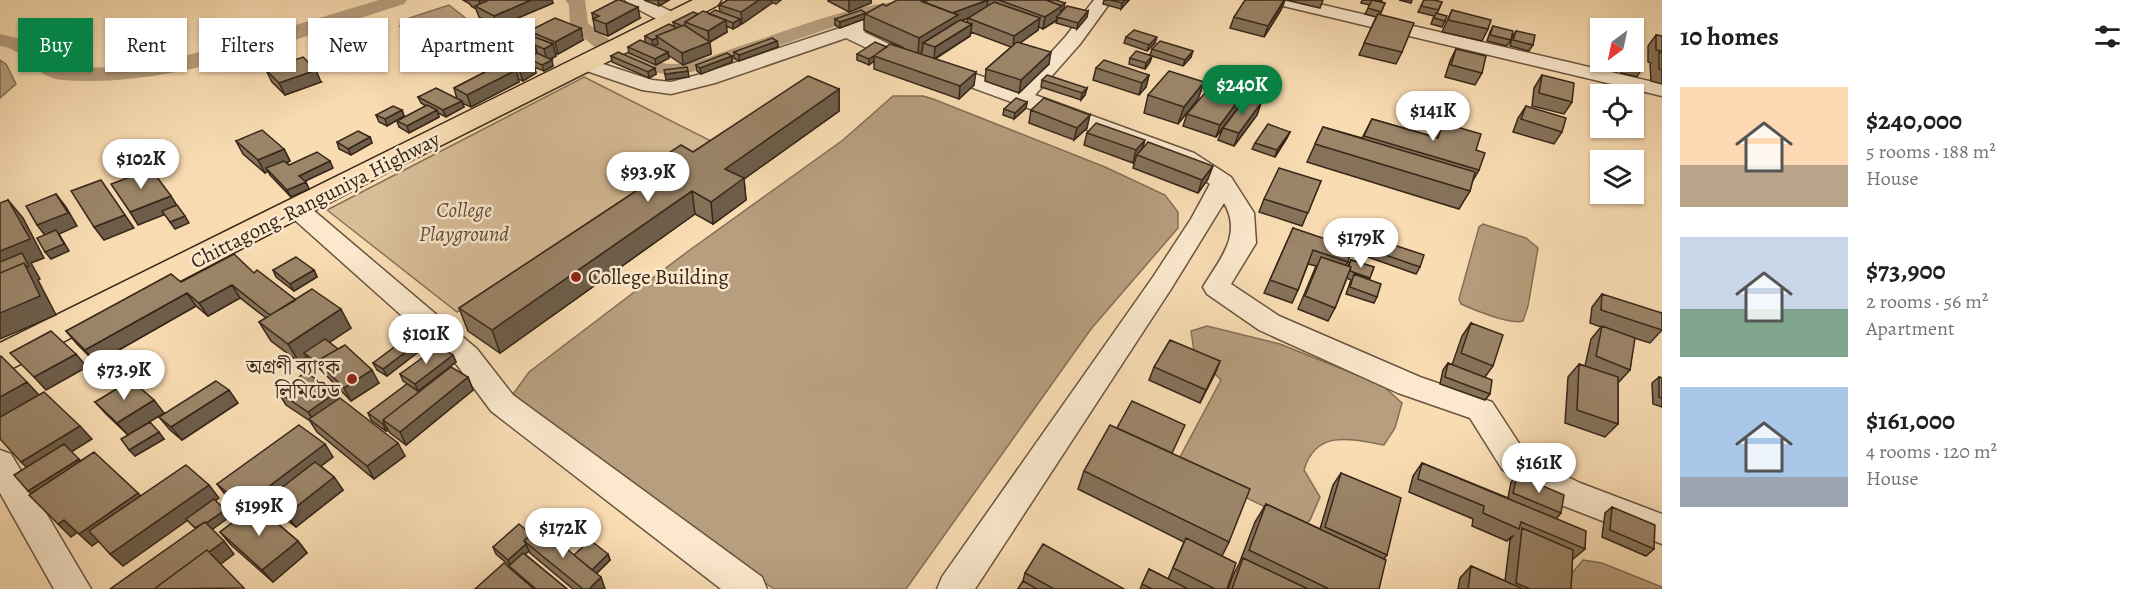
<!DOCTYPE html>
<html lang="en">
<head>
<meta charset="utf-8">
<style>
  :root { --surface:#fff; --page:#f2f2f2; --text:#202124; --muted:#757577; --accent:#0b8043 }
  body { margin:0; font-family:Alegreya,"Noto Serif Bengali",serif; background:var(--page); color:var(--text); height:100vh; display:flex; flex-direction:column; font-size:22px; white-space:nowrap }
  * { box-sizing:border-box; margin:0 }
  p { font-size:20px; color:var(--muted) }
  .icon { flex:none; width:33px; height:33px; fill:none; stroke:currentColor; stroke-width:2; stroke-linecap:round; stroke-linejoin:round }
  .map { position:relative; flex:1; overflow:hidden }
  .drawer { display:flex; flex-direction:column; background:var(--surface); width:480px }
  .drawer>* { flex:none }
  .hud { position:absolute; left:18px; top:18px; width:570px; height:54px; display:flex; gap:12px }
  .needle { width:39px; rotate:213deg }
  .controls { position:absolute; left:1590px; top:18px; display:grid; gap:12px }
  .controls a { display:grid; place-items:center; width:54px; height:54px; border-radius:0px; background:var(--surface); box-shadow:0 2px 4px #0004; font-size:30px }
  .price { position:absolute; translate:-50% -51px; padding:0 14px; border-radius:21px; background:#fff; color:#222; font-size:20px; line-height:39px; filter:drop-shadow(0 2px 3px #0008) }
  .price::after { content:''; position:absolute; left:50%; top:36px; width:18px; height:14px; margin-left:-9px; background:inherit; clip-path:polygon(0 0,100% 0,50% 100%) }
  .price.current { background:var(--accent); color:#fff }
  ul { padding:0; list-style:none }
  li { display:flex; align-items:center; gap:18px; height:150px; padding:0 18px }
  li span { display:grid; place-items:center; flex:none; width:168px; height:120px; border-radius:0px; color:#555 }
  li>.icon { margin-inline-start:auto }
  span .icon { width:72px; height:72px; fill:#fffc; stroke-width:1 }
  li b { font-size:26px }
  h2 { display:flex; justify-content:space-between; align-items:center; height:72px; padding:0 18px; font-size:26px }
  .pill { padding:0 21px; border-radius:0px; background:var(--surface); box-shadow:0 2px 4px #0004; font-size:21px; line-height:54px }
  .pill.current { background:var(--accent); color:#fff }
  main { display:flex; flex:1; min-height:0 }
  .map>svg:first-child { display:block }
  .green { fill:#d8bd98; stroke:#887258; stroke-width:1.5 }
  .water { fill:#b79e7e; stroke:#846e56; stroke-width:1.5 }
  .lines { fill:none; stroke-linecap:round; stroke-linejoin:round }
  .canal { fill:#b79e7e; fill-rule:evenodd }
  .minor-casing { stroke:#68543f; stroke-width:3 }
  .major-casing { stroke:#372719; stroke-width:3 }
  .minor { fill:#fbe8cd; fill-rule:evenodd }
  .major { fill:#f9dcb2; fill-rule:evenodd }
  .wall { fill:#86725a; stroke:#372719; stroke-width:1.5; fill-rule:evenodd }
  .shaded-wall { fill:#6d5d4a; stroke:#372719; stroke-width:1.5 }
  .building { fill:#9c8569; stroke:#372719; stroke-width:1.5 }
  .poi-dot { fill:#8f2418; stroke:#fbe8cd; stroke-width:2 }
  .labels { text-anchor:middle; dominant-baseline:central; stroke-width:5; stroke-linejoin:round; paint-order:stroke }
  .street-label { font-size:21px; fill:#372719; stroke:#fbe8cd }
  .park-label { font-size:21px; font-style:italic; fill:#5f4c39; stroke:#fbe8cd }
  .poi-label { font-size:21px; fill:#372719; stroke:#fbe8cd; text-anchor:start }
</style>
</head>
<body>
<main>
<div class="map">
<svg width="1662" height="589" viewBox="0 0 1662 589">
  <rect width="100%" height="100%" fill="#f9dcb2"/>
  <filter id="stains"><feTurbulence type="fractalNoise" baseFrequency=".00333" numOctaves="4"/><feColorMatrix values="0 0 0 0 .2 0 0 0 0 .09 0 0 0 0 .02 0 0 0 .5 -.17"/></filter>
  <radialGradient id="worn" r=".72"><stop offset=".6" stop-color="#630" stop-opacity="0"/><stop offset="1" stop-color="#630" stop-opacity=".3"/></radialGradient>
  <path class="green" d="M584,77L717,144L457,312L327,210Z"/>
  <path class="water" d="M449,5L468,20L419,37L409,34L400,26L403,20Z
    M0,60L6,64L16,84L0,98Z
    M893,96H923L933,99L1105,167L1165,195L1178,212V228L1091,329L906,589H774L668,518L513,394L529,372L687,252L843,140Z
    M1483,224L1526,238L1538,248L1528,306L1523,321C1510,325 1474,310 1461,304L1459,299L1479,227Z
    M1207,326L1280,344L1382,385L1402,403L1395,428L1384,445C1351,439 1316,429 1304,470L1320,497L1310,520L1304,526L1186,468L1180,457L1221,380L1205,364L1195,358L1191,331Z
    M1583,560L1602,563L1662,587V589H1562V585Z"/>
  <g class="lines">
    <path class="canal" d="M379,0H407L404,4C298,37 176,89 62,80C34,78 25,48 0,46V34L25,40L60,68L121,67L155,62L219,48Z
      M565,0H585L588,23C611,43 642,64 673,64C696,64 722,52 743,45C802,26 862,0 924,0L921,4L913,7L836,26L747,57L676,76L640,70L615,60L592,45L570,25L569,5Z"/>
    <g class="minor-casing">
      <path id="minor" d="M625,0H648L680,16L682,20L680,24H666L628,4Z
        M1094,0H1112L1080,44L1035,95L1194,153L1231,177L1254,213L1256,243L1231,284L1279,316L1420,377L1492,402L1524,451L1550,468L1580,483L1662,514V544L1556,503L1526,488L1502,469L1470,418L1398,393L1259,330L1207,294L1203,287C1219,260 1243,235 1224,203L1171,289L975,589H937L942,577L1153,277L1191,219L1210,184L1178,163L875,52L846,38L715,83L671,94L642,90L578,68L575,64L578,60L585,58L652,80L671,82L701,74L864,20L871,22L873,26L864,32L889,44L1018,89L1066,36Z
        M1270,0H1302L1662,84V96L1279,5L1273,4Z
        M297,201L306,204L477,349L513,395L762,577L767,589H721L491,411L457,365L288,214L285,209L288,204Z
        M0,450L11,454L91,589H54L0,493Z"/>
    </g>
    <g class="major-casing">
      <path id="major" d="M693,0H721L718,5L681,25L394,169L13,368L0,372V343Z"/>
    </g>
    <use href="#minor" class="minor"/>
    <use href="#major" class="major"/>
  </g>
  <path class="wall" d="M463,0H552L553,3L497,27L479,17L476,9L471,6L470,4Z
    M644,0H669L659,6Z
    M728,0H781L776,4L771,2L772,3L742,24L740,23V25L733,29L726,26L727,32L710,42L711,54L683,65L668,55L669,58L656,65L629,53L628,47L645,42V36L674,26L673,22L720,12L719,5Z
    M828,0H871V3L849,12L828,1Z
    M929,0H1056L1064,9L1061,10V13L1088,11L1087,17L1077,29L1056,23L1057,20L1043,29L1039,27L1038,30L1020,43L1049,64L1019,93L985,81L986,69L1011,47L971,32L970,36L935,59L974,85L959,99L874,69V61L869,65L857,60V54L887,47L904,48L864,30V19L840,28L835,25V19L866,13L886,6ZM968,18L967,23L962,21Z
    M1104,0H1129L1121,9L1103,4Z
    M1285,0L1281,10L1264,37L1230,28L1234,17Z
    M1286,0H1323L1320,8Z
    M1362,0H1382L1381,2L1385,3L1380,15L1402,52L1396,64L1359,55L1376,17L1365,14L1370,5L1361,3Z
    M1399,0H1412L1411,3Z
    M1424,0L1442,2L1437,14L1445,21L1442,27L1431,24L1434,16L1418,12Z
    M1452,10L1488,29L1482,41L1442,32Z
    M592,13L640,18L608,36L595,31Z
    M1493,26L1511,40L1507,46L1487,41L1490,32Z
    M529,31L583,40L558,54L555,53L556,56L551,59L553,66L544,71L534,67L536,73L523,81L518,79L519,82L471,107L462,103L464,107L446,117L438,113L439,117L409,133L399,127L397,121L426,106L421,103L418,97L457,99L454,88L483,73L481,68L491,63L489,56L530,35Z
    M1516,31L1533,45L1529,51L1510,46L1512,37Z
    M1656,35L1662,36V84L1651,81L1650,64L1651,63L1648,62V46Z
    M1126,37L1155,43L1147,51L1124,43Z
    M777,41L778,47L739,61L734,58V52Z
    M1152,49L1191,57L1183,66L1152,56L1150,62L1145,69L1129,64L1130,58L1150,55Z
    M1456,49L1482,73L1475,85L1445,77L1450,61Z
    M611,56L655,68L656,74L649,78L612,62Z
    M732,56V62L701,74L697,71L696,65Z
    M1621,62H1634L1641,70L1637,77L1621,73Z
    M1096,68L1149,75L1146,87L1139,95L1093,80Z
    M266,70L321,82L285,95L272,82Z
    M1542,75L1572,102L1564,114L1532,106L1534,88Z
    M1042,80L1087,88L1085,95L1081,100L1041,87Z
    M1204,82L1198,99L1178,124L1144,113L1148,95Z
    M839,89V111L744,179L746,200L713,224L695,214L500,353L468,331L459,308L656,178L654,163L693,152Z
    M1241,97L1237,109L1216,137L1183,126L1187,114Z
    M1027,102L1026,108L1014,119L1003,115L1004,109Z
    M1261,103L1257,115L1234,146L1218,140L1223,128Z
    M1526,106L1562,132L1554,144L1513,132L1518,118Z
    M402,110L404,116L387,126L379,122L376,115Z
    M1031,110L1087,128L1074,140L1029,123Z
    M1372,119L1435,137L1443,123L1476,150L1479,170L1472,182L1470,191L1459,209L1307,162L1323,127L1362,138Z
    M1290,132L1287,138L1275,157L1252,149L1255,143Z
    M1087,133L1142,149L1208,179L1198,193L1133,168L1135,160L1133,163L1084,145Z
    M370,137L372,143L351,155L339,149L337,142Z
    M236,141L284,149L290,161L287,163L289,165L333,168L305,181L309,189L291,197L270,175L268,171L265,173L243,154Z
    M1321,181L1302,226L1259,212L1264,199Z
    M1293,228L1348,262L1346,265L1348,266L1351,260L1374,267L1369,280L1377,297L1374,303L1346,294L1351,280L1347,278L1335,308L1328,321L1298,309L1316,266L1308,264L1298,290L1292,303L1264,293Z
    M1376,239L1420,267L1416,274L1368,257Z
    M273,270H314L317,277L294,291L276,277Z
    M254,273L296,300L351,328L329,342L379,383L351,401L325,374L322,369L308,359L307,357L299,362L271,341L259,322L266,318L240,298L208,316L196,306L96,363L77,344L66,331L181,282Z
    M1602,294L1662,330L1650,343L1634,338L1630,370L1618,383V424L1605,437L1565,423L1568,377L1579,364L1585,366L1591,339L1601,327L1590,323L1592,307Z
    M1471,323L1493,366L1485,377L1490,394L1485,400L1440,384L1443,370L1448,363L1452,365L1462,336Z
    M426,346L387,376L377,370L373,363Z
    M453,355L456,362L418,391L403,381L400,374Z
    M1220,361L1200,403L1149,380L1154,367Z
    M468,377L473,390L406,445L390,433L388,430L386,431L371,420L368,413L419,392Z
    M1659,377L1662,378V407L1653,404L1652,383Z
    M278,392L335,393L338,398L405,456L374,479L317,432L310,421L286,405Z
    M95,402L164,413L141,427L164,439L135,456L128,435L107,415Z
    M238,403L182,440L170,430L159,417Z
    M1173,454L1229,542L1222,556L1227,589H1140L1149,569L1168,579L1184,542L1078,489L1084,471Z
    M333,457L321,466L334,477L343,490L296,527L276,512L271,504L262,511L298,541L307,553L273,582L231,545L220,532L246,513L227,497L217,484Z
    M1422,463L1508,498L1511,482L1517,475L1561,513L1556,519L1585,549L1572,560L1571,589H1458L1460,578L1471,566L1505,581L1510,540L1513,536H1512L1507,541L1472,526L1473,519L1409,492L1413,476Z
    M1341,473L1387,555L1384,559L1379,589H1228L1233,575L1239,564L1255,522L1266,504L1320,529L1333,485Z
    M1612,507L1654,549L1646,556L1602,537L1605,513Z
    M531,534L574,555L608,554L610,560L596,574L605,589H573L530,553L529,551L525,554L567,589H475L510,569V566L496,554L493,547Z
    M1025,573L1124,589H1018L1023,581Z"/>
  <path class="shaded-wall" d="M482,0H516L481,9L479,1Z
    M531,0H552L553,3L497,27L494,16Z
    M658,0H669L659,6Z
    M759,0H771L772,3L742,24L741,12Z
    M849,0H871V3L849,12Z
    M988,0L986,12L957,22L923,43L922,52L918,55L919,38L948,14Z
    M1125,0H1129L1121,9L1122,3Z
    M1285,0L1281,10L1264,37L1268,26Z
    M1065,3L1064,9L1061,10L1060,18L1057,17V20L1043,29L1045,17Z
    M638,7L640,18L608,36L606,24Z
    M1088,11L1087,17L1077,29L1078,23Z
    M866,13L865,14L864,19L840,28V22Z
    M1040,18L1038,30L1013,48L1014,36Z
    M740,19V25L733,29V23Z
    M726,20L727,32L709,42L708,31Z
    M972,24L970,36L934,59L935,47Z
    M581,28L583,40L558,54L555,42Z
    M1157,37L1155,43L1147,51L1149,45Z
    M657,38L658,44L653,46L652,40Z
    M777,41L778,47L739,61V55Z
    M710,42L711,54L683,65L682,53Z
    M553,44L556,56L547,61L544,49Z
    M535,45L538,57L529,59L526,50Z
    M887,47L874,56V61L869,65V59Z
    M521,48L524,60L512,53Z
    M1193,51L1191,57L1183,66L1185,60Z
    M668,52L669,58L656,65L655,59Z
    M1051,52L1049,64L1019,93L1021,80Z
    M732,56V62L701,74L700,68Z
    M1152,56L1150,62L1145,69L1146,63Z
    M552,60L553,66L544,71L542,65Z
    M533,61L536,73L523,81L519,69Z
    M655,68L656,74L649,78L648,72Z
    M316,70L321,82L285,95L279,83Z
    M516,70L519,82L471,107L467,95Z
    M688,71L689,77L666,80L665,74Z
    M976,72L974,85L959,99L960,86Z
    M1149,75L1146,87L1139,95L1142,83Z
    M1204,82L1198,99L1178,124L1184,107Z
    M1087,88L1085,95L1081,100L1082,93Z
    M839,89V111L744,179L746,200L713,224L711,202L725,169Z
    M1241,97L1237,109L1216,137L1220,125Z
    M462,101L464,107L446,117L443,110Z
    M1027,102L1026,108L1014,119L1015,113Z
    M1261,103L1257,115L1234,146L1239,133Z
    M402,110L404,116L387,126L385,119Z
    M437,110L439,117L409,133L407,126Z
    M1090,115L1087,128L1074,140L1077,128Z
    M1290,132L1287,138L1275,157L1277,150Z
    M370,137L372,143L351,155L348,149Z
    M1145,140L1141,153L1137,155L1135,160L1133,163L1136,150Z
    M284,149L290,161L269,171L266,168L268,171L265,173L258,160Z
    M330,161L333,168L303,182L299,176Z
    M1213,166L1208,179L1198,193L1202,180Z
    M306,182L309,189L291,197L287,190Z
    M692,191L695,214L500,353L492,330Z
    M56,194L66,207L77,226L59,234L69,251L51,259L45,252L47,238L37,225Z
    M171,196L179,209L138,225L130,212Z
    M8,200L23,218L44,258L31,263L40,279L38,280L56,315L0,339V251Z
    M125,215L134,228L104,240L94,227Z
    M185,216L189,223L175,229L170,222Z
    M314,270L317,277L294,291L290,284Z
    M232,285L240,298L208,316L199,303Z
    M187,293L196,306L96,363L85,350Z
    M341,309L351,328L309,356L304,353L307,357L299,362L288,344Z
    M423,339L426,346L387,376L383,369Z
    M76,354L87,367L46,390L34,377Z
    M453,355L456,362L418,391L415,384Z
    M1220,361L1215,374L1200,403L1206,390Z
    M372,370L379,383L351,401L344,388Z
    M468,377L473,390L406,445L400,432Z
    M27,382L39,395L0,418V397Z
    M229,390L238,403L182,440L171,427Z
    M335,393L343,406L316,425L308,412Z
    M154,400L164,413L128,435L117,423Z
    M384,423L388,430L386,431L383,424Z
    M80,426L92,439L34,475L21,462Z
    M159,432L164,439L135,456L129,450Z
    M398,443L405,456L374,479L367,466Z
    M325,444L333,457L272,503L267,499L271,504L253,519L243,506Z
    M79,459L91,472L42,503L28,491Z
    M334,477L343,490L296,527L286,515Z
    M209,485L219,498L123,566L110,554Z
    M138,493L149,505L92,546L79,534Z
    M225,510L231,516L203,536L197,530Z
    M64,520L78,532L71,537L58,524Z
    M224,541L234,554L187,589H158Z
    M298,541L307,553L273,582L262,570Z
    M526,544L529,551L511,566L508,560Z
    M608,554L610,560L593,577L591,570Z
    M601,577L605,589H589Z"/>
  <path class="building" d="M489,0H531L494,16L475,6Z
    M617,0H620L638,7L606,24L593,19L599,16L592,13Z
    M728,0H759L741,12L719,5Z
    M897,0H919L958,15L919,38L865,14L883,4L886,6Z
    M929,0H988L952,13L923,2Z
    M999,0H1046L1062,6L1045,17Z
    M1046,0H1056L1065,3L1061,6Z
    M1110,0H1125L1122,3Z
    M1245,0H1284L1268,26L1234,17Z
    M1372,0L1385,3L1381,12L1368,8Z
    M1424,0H1434L1442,2L1438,10L1421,6Z
    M994,2L1040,18L1014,36L968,18Z
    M1067,6L1088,11L1078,23L1057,17Z
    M715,10L740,19L733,23L709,14Z
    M861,10L866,13L840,22L835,19Z
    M1452,10L1491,20L1488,29L1448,20Z
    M703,11L726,20L708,31L685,22Z
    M693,12L698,14L685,22V24L682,26L673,22Z
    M1436,13L1447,16L1445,21L1434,18Z
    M1378,14L1414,23L1402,52L1364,43Z
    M555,18L581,28L555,42L529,31Z
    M960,20L972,24L935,47L923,43Z
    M669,24L677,28L656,36L657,38L652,40L645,36Z
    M684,25L710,42L682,53L656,36Z
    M1493,26L1513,31L1511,40L1490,35Z
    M1134,30L1157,37L1149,45L1126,37Z
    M1516,31L1535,35L1533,45L1513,40Z
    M529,35L553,44L544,49L535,45L526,50L521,48L512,53L533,61L519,69L489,56Z
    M1656,35L1662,36V51L1656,50Z
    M772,38L777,41L739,55L734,52Z
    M640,40L668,52L655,59L628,47Z
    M1160,41L1193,51L1185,60L1152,49Z
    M875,42L887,47L869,59L857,54Z
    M1017,42L1051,52L1021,80L986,69Z
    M890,44L976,72L960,86L874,56Z
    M1456,49L1486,56L1482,73L1451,65Z
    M1136,51L1152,56L1146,63L1130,58Z
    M618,52L655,68L648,72L611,56Z
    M1659,52L1662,53V70L1659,69Z
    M537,53L552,60L542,65L527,58Z
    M727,53L732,56L700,68L696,65Z
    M303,57L316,70L279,83L266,70Z
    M1634,57L1641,59V70L1625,67V62H1634Z
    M1104,60L1149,75L1142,83L1096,68Z
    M495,61L516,70L467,95L454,88L487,71L481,68Z
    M687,67L688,71L665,74L664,70Z
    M1169,71L1204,82L1184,107L1148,95Z
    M1047,75L1087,88L1082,93L1042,80Z
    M1542,75L1574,83L1572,102L1539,93Z
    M808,76L839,89L725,169L744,178L711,202L692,191L492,330L459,308L668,170L654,163L681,145L693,152Z
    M1210,87L1241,97L1220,125L1187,114Z
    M436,88L462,101L443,110L418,97Z
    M1016,98L1027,102L1015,113L1004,109Z
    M1044,98L1090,115L1077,128L1031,110Z
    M1246,98L1261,103L1239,133L1223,128Z
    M427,105L437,110L407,126L397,121Z
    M393,106L402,110L385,119L376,115Z
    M1526,106L1566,118L1562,132L1521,119Z
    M1372,119L1438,138L1443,123L1481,134L1476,150L1485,153L1479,170L1364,136Z
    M1096,123L1145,140L1136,150L1087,133Z
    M1268,124L1290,132L1277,150L1255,143Z
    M1323,127L1475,172L1470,191L1315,144Z
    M262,130L284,149L258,160L236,141Z
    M358,131L370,137L348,149L337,142Z
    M1148,142L1213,166L1202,180L1137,155Z
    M317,152L330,161L299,176L306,182L287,190L266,168L284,161L289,165Z
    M1279,168L1321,181L1308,213L1264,199Z
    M151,169L171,196L130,212L111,184Z
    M101,180L125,215L94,227L71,191Z
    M56,194L68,213L37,225L26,206Z
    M8,200L30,239L0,251V203Z
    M177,205L185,216L170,222L162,211Z
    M1293,228L1352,248L1348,262L1313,250L1298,290L1270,280Z
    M56,230L64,244L45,252L37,238Z
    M1376,239L1424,255L1420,267L1371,250Z
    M22,253L29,266L27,267L24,263L0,273V262Z
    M234,254L254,273L257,270L296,300L270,315L232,285L199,303L187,293L85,350L66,331L171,274L181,282Z
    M296,257L314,270L290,284L273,270Z
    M1321,257L1351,267L1335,308L1305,296Z
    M1351,260L1374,267L1370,278L1350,271L1351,267L1349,266Z
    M24,263L40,296L0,313V273Z
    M1354,274L1381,284L1377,297L1350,287Z
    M312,289L341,309L288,344L259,322Z
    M1602,294L1662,313V330L1601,310Z
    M1471,323L1503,335L1493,366L1461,353Z
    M1602,326L1635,338L1630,370L1596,356Z
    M51,331L76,354L34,377L10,353Z
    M413,333L423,339L383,369L373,363Z
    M325,339L338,349L317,361L318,363L304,353Z
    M1170,340L1220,361L1206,390L1154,367Z
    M345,345L372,370L344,388L317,361Z
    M439,346L453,355L415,384L400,374Z
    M1,356L27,382L0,397V357Z
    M1448,363L1492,380L1490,394L1445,377Z
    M1579,364L1618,377V424L1577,410Z
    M451,367L468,377L400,432L383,420Z
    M306,372L335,393L308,412L278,392Z
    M1659,377L1662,378V398L1659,397Z
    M131,380L154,400L117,423L95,402Z
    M216,381L229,390L171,427L159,417Z
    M407,384L419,392L383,420L384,423L383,424L368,413Z
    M44,392L80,426L21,462L0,439V417Z
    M340,398L398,443L367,466L309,419Z
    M1132,401L1185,425L1172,453L1117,428Z
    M150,422L159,432L129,450L121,439Z
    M299,425L325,444L243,506L217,484Z
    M1110,425L1250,489L1229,542L1084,471Z
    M64,444L79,459L28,491L14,475Z
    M94,452L138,493L79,534L64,520L58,524L29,495Z
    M315,462L334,477L286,515L267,499Z
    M1422,463L1586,531L1585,549L1521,522L1519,529L1483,513L1484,506L1418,479Z
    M186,465L209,485L110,554L89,531Z
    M1341,473L1401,498L1387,555L1325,527Z
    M1517,475L1564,495L1561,513L1513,493Z
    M214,499L225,510L206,523L205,522L195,528L186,519Z
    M1266,504L1386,560L1379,589H1329L1249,550Z
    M256,505L298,541L262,570L220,532Z
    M1612,507L1655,525L1654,549L1610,530Z
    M205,522L224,541L209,552L207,550L154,589H110Z
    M519,524L531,534L524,541L526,544L508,560L493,547Z
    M540,527L601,577L589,589H583L524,541Z
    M1522,528L1573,550L1571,589H1530L1516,583Z
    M1186,538L1236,563L1227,589H1215L1173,568Z
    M590,540L608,554L592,570L574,555Z
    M1043,544L1124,589H1054L1025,573Z
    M207,550L244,588L154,589Z
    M523,553L567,589H536L509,566Z
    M1243,558L1308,589H1232Z
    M504,563L534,589H475Z
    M1471,566L1523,589H1468Z
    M1149,569L1188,589H1152L1142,584Z
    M1023,581L1037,589H1018Z"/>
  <g class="poi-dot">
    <circle cx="576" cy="277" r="6"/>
    <circle cx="352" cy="379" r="6"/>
  </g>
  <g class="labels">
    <g class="street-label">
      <text transform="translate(315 200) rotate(-27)">Chittagong-Ranguniya Highway</text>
    </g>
    <g class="park-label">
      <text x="464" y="210">College<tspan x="464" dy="24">Playground</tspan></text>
    </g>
    <g class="poi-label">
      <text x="588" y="277">College Building</text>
      <text x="340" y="367" text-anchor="end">অগ্রণী ব্যাংক<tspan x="340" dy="24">লিমিটেড</tspan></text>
    </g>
  </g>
  <rect width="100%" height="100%" filter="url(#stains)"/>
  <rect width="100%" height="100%" fill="url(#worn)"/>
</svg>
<div class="controls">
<a><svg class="needle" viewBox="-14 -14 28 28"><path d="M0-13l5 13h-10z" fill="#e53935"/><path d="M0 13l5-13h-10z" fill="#757577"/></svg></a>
<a><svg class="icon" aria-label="locate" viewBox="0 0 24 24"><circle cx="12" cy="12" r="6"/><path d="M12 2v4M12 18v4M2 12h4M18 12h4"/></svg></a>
<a><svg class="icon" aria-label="layers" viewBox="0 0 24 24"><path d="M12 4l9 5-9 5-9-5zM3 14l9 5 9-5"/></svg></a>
</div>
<b class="price current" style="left:1242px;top:116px">$240K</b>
<b class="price" style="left:1433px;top:142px">$141K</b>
<b class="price" style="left:141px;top:190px">$102K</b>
<b class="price" style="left:648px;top:203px">$93.9K</b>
<b class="price" style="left:1361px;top:269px">$179K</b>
<b class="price" style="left:426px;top:365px">$101K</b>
<b class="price" style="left:124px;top:401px">$73.9K</b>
<b class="price" style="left:1539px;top:494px">$161K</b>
<b class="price" style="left:259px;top:537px">$199K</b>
<b class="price" style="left:563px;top:559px">$172K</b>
<div class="hud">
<a class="pill current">Buy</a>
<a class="pill">Rent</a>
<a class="pill">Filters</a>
<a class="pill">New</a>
<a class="pill">Apartment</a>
</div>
</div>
<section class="drawer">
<h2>10 homes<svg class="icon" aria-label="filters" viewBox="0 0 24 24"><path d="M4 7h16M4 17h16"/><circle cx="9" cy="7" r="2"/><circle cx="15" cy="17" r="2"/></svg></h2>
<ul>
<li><span style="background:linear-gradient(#ffd9b3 65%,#b9a48a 0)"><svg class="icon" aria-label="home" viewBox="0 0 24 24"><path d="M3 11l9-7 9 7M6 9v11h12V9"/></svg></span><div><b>$240,000</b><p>5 rooms · 188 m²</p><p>House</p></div></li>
<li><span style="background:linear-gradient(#c9d6e8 60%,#7fa58c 0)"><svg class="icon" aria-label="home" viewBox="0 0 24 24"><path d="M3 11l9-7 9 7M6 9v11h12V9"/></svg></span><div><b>$73,900</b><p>2 rooms · 56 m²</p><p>Apartment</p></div></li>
<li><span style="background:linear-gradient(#a9c7e8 75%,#9aa5b1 0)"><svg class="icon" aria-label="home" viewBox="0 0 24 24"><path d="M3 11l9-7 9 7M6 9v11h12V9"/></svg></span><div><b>$161,000</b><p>4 rooms · 120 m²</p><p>House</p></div></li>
</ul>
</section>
</main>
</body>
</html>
